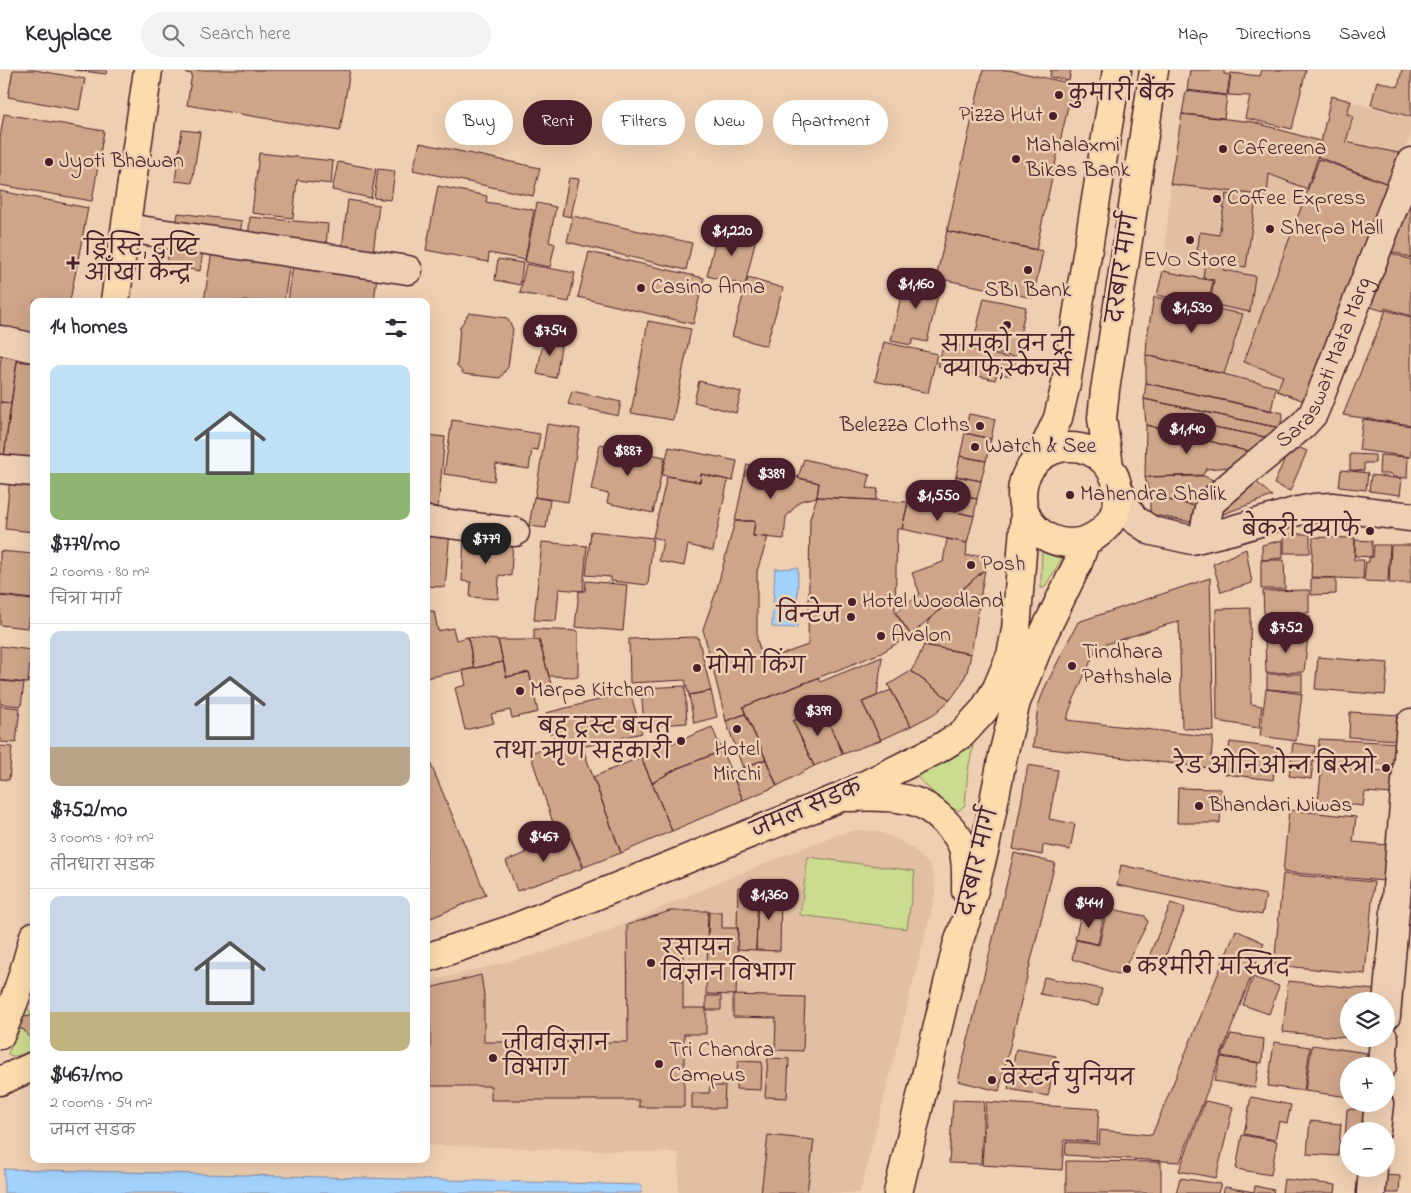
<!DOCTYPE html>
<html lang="en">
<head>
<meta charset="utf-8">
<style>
  :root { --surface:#fff; --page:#f2f2f3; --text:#2b2b33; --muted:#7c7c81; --line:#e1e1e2; --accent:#4a1f2b }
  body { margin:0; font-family:"Indie Flower","Playpen Sans Deva",sans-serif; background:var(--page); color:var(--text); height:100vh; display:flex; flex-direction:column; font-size:19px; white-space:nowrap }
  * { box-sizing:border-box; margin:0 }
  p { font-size:16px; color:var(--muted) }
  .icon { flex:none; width:28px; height:28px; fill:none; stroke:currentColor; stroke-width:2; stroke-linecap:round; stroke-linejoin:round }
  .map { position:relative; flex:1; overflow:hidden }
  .side { position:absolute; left:30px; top:228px; width:400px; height:865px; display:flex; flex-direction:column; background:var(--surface); border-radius:10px; box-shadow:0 5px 20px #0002 }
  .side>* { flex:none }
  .banner { position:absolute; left:445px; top:30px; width:475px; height:45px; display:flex; gap:10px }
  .buttons { position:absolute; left:1340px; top:922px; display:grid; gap:10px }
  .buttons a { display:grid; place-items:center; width:55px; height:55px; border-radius:50%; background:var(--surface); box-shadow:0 5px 20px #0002; font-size:25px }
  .price { position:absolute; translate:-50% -42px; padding:0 11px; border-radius:18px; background:var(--accent); color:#fff; font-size:16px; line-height:32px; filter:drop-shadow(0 1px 2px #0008) }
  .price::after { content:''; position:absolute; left:50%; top:30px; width:15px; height:11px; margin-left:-8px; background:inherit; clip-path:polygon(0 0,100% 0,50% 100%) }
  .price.active { background:#222; color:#fff }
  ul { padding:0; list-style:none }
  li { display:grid; align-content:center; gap:10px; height:265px; padding:0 20px }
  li+li { border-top:1px solid var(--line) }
  li span { display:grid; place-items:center; height:155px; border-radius:10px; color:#555 }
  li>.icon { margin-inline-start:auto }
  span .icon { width:90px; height:90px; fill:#fffc; stroke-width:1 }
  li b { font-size:21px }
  h2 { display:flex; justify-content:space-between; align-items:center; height:60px; padding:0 20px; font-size:21px }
  .tag { padding:0 18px; border-radius:22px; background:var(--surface); box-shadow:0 5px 20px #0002; font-size:18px; line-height:45px }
  .tag.active { background:var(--accent); color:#fff }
  header { display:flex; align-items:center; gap:30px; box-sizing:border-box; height:70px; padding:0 25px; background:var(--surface); border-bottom:1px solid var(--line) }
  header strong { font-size:24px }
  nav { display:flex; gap:28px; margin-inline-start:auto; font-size:18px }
  .search { width:350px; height:45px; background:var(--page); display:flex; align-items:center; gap:12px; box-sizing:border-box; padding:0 18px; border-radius:28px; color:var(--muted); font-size:19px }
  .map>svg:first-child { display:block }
  .built { fill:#e2bfa3 }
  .green { fill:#cbdb8f; stroke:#8a7d5d }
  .water { fill:#a2d2fe; stroke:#7f8aaa }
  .building { fill:#cfa589; stroke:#4a1f2b }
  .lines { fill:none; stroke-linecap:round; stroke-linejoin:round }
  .minor-casing { stroke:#4a1f2b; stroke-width:31 }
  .secondary-casing { stroke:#4a1f2b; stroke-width:31 }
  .primary-casing { stroke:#4a1f2b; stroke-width:31 }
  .minor { stroke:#edd0b4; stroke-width:28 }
  .secondary { stroke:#edd0b4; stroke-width:28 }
  .primary { stroke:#fcdcac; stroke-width:28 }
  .poi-dot { fill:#4a1f2b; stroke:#edd0b4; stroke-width:2 }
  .labels { text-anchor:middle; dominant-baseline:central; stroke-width:5; stroke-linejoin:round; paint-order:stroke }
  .poi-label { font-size:22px; fill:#4a1f2b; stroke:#edd0b4; text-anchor:start }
  .street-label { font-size:22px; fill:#4a1f2b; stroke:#edd0b4 }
</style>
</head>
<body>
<header>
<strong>Keyplace</strong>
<div class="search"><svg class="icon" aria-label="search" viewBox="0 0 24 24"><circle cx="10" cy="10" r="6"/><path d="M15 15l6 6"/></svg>Search here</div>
<nav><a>Map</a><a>Directions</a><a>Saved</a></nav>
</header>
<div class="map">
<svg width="1411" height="1123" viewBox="0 0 1411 1123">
  <rect width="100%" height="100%" fill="#efcfb1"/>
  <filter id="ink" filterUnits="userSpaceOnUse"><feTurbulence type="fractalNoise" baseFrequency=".02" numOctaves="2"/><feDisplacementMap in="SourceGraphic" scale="10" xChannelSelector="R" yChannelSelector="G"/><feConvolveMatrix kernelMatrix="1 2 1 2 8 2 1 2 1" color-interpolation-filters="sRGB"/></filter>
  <g filter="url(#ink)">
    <path class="built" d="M1331,26L1411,48V64L1307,331L1277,320L1276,316L1224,304L1244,244L1158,229L1163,203L1171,114L1182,44L1253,52L1320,70Z
      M857,760L877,761L897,769L911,777L931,796L934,807L936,822L860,1123H678L679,1083L426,1075V912L542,883L608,861L715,814L835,765Z"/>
    <path class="green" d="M1042,480L1063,487L1044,518H1041Z
      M973,676L968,700L965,735L958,741L944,733L916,706Z
      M808,787L915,801L907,859L800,845Z
      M25,936L34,946V978C26,982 15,990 8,984L9,981C18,967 23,952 25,936Z"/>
    <path class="water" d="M798,498L797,558L772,557L775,499Z
      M4,1099L642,1115L641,1123H4Z"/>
    <path class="building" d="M13,0H35L85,9L79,40L8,27Z
      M74,0H107L106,4Z
      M186,0H350L340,61L187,35L192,4L186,3Z
      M983,0H1009L1073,14L1036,180L947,161Z
      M1051,0H1071L1069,11L1050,7Z
      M1190,0H1224V4L1230,5L1227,25L1187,20Z
      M1262,0H1306L1292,59L1245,48L1250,26L1228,25L1231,3L1260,6Z
      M1402,0H1411V47L1371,35L1377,11L1398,17Z
      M1186,21L1227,26L1224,48L1182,44Z
      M1331,26L1351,31L1347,44L1353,46L1346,72L1403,84L1391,115L1318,87Z
      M4,44L104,61L92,131L0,115V68Z
      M1182,44L1253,52L1319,71L1317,90L1307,119L1269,104L1267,126L1170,114Z
      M182,60L200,62L192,113L175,111Z
      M420,73L540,98L533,126L413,100Z
      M259,83L333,91L331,114L297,110L293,148L252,143Z
      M1319,89L1388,114L1307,332L1277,321L1283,306L1244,292Z
      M338,92L376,99L371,128L332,120Z
      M378,99L395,101L391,130L374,128Z
      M569,108L579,109L571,147L562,145Z
      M438,116L487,126L486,132L534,140L525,190L489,183L488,192L426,180Z
      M0,121L88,138L70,231H34V266L0,259Z
      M1411,122V188L1388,180Z
      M1226,124L1256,129L1246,197L1196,189L1200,162L1219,165Z
      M348,130L379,135L373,183L342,178Z
      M537,133L556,137L549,172L555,174L550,197L525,192Z
      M178,143L242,151L240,163L176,155Z
      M573,146L692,173L686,200L567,172Z
      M250,147L328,154L326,175L248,169Z
      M718,159L756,168L745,215L707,206Z
      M947,161L1043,181L1033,228L936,208Z
      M170,175L203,181L200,201L166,195Z
      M212,181L290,193L284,231H204Z
      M1386,181L1411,190V246L1385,238L1384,241L1364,235Z
      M589,182L704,208L693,254L578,227Z
      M498,189L523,193L520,215L495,210Z
      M1205,192L1224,195L1223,200L1255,206L1250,242L1210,234L1214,210L1203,208Z
      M526,194L575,203L569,232L520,223Z
      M293,195L377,206L374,231H288Z
      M1163,201L1213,211L1208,235L1157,225Z
      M906,203L941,212L927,272L913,269L911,275L891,271Z
      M748,208L783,218L766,276L732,266Z
      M1154,227L1243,244L1224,304L1146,285L1147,267Z
      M984,228L1026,237L1015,287L972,278Z
      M1386,240L1411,247V355L1343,345Z
      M469,243L507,248L513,259L508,297L500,308L464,304L457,296L460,257Z
      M648,251L691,259L673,350L631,343Z
      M544,267L562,270L556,308L537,304Z
      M884,272L937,284L928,323L875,311Z
      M944,272L1016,290L1011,306L997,303L995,310L938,296Z
      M2,284L18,286L11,333L0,332V295Z
      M1146,285L1276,317L1271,341L1146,313Z
      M17,291L34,293V390L4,386Z
      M699,311L741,322L736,343L694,332Z
      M1146,313L1283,343L1280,358L1144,329Z
      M572,321L621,332L618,346L568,334Z
      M1144,329L1280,358L1276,369L1204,355L1202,369L1146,355Z
      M0,332L11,333L4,386H0Z
      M969,344L995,349L991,369L965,363Z
      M1363,349L1411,356V387L1359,380Z
      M452,350L540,364L537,380L532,379L529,399L496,394L494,411L444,404Z
      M547,354L580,359L568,432L535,427Z
      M1146,355L1202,369L1257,384L1244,396L1206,399L1203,405L1145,407Z
      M1204,355L1276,369L1257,384L1202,369Z
      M965,363L991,369L986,391L960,386Z
      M426,365L445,367L438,437L426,436Z
      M600,374L665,387L653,443L607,433L609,424L591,420Z
      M1291,374L1307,381L1290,421L1274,414Z
      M669,377L737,391L733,411L701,404L700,412L662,405Z
      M1350,384L1375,385V393H1364V401L1350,400Z
      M1380,385L1408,387L1407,408L1392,407V404H1379Z
      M960,386L986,391L981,411L956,406Z
      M804,389L870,405L867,418L878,419L876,430L817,427L819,413L798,408Z
      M747,394L819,413L817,427L800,431L786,447L784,469L753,466L755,451H735Z
      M1341,400L1368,403L1366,420L1339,417Z
      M701,404L728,410L713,481L688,475L684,496L659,491L663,470L653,467L667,406L700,412Z
      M1249,405L1272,426L1218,446Z
      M1371,405L1402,409L1400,425L1369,421Z
      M956,406L981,411L977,429L952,424Z
      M1204,406L1224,415L1216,426L1203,420L1200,437L1150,426L1145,407Z
      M10,407L34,409V462L5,459Z
      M952,424L977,429L974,446L948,440Z
      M1150,426L1200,437L1203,445L1190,452L1150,444Z
      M534,427L550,430L546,458L529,456Z
      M817,427L908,432L902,459H897L895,543L911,565L881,583L743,637L745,644L726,651L703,559L716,522L735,451H755L753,466L768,467L757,501V569L763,591L808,575L810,448Z
      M908,432L974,446L967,473L902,459Z
      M430,460L450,461L445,517L426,516Z
      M591,461L653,468L648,515L611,511V507L586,505Z
      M1284,464H1310V483H1284Z
      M464,467L513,470L511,506L499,505L498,529L470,527L471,512L462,511Z
      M1313,467L1355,468L1354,490H1364L1363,509L1311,507Z
      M947,469L967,473L966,486L988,484L985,499L911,565L896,543L920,524L912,503L943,492Z
      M1283,470V488L1262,490V475Z
      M1355,470L1372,471V487L1355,486Z
      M542,472L587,476L583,521L559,519L556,551L534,550Z
      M1374,475H1390L1388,512L1364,511L1366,492H1369V487H1373Z
      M1391,475H1411V513H1389Z
      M1246,479L1252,513L1221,522L1213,494Z
      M0,481L34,484V509L32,529L0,525Z
      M1261,490H1284L1285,519H1261Z
      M985,499L971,584L924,575L928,551Z
      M1210,508L1214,661L1182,658L1179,551L1097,577L1073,631L1069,642L1067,650L1213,667L1210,698L1033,677L1038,636L1046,615L1078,552Z
      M1311,508H1336V524L1311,525Z
      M586,511L627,515L623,561L575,557L579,521H585Z
      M1309,520V543L1264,544L1263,521Z
      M0,526L32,530L28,558L0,555Z
      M1250,538L1251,634L1262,636L1259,658L1217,651L1216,539Z
      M426,541H434L438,561L453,558L456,570L468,567L474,598L426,608Z
      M1310,546V564L1264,565V547Z
      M534,559L578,561V607L549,606L539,570H534Z
      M468,567L498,570L503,592L474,598Z
      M698,567L711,621L689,625L685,610L630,613L629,569Z
      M1265,567H1308L1304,602L1266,603Z
      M498,570H539L551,614L533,618L529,602L507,607Z
      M924,575L971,584L967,602L961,615L950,630L911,601L917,591Z
      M0,576L31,580L28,613L0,610Z
      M882,587L877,626L862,632L881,670L843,684L822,639L793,651L814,696L777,716L743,637L818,608L820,612Z
      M1318,587L1388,593L1385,625L1315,619Z
      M503,592L506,607L529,602L538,642L512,648L510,640L491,644L494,653L465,660L455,618L466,615L463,601Z
      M911,601L950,630L934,644L911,656L888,615Z
      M1267,604H1302V622L1267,619Z
      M0,611L24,613L21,636L0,634Z
      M685,616L687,653L644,656L641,618Z
      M1266,619L1302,624L1296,671L1260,666Z
      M891,620L911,656L881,670L862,632Z
      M711,621L717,647L694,653L689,625Z
      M630,622L642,663L582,677L579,668L554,676L546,643Z
      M0,636L20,638L16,673L0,672Z
      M822,639L843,684L814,696L793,651Z
      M1350,642L1400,645L1398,670L1349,667Z
      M745,644L766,689L743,698L726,651Z
      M712,657L722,681L678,698L652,713L639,682L669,670L671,674Z
      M579,668L621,783L584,797L569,764L558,768L530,683Z
      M1319,669L1403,673L1402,695L1318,692Z
      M1230,672L1277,678L1273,710L1225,704Z
      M1293,673L1315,676L1311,709L1289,706Z
      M0,676L12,677L9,710L0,709Z
      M722,681L743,730L672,761L652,713L678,698Z
      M426,683L486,825L431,848L426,837Z
      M641,687L672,761L621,783L593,707Z
      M766,689L777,716L743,730L731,702Z
      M1028,695L1058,700L1049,749L1075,754L1070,780L1043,775L1042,785L1013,779Z
      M1322,695L1394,702L1392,724L1365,722L1363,736L1318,731Z
      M1178,718L1221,719L1220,753H1177Z
      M1289,740L1356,747L1353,772L1387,775L1384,811L1283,802Z
      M569,765L583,798L517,821L506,791L526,783L525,781Z
      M1014,783L1055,793L999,1021L958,1011Z
      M1121,795L1266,825L1262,845L1117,815Z
      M1283,804L1374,812L1365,904L1274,895Z
      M738,817H758L756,880L737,879L738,858H737Z
      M758,821L781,822L780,881L756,880Z
      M1083,833L1145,846L1148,852L1121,905L1072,889L1076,870L1099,875L1105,848L1081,844Z
      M1171,833L1185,838L1164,890L1150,884Z
      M670,841H708L707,870H683V938H706V964H684V1037H639V1030H491V1016H430V918L481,905L484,925V972H628L627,855Z
      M709,842H722V858H738L736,925L706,924Z
      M1081,844L1103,849L1098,874L1075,869Z
      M1236,860L1264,873L1180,1092L1065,1085L1066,1072L1099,1074L1100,1060L1152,1065Z
      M1044,907L1102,919L1098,936L1040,924Z
      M1253,907L1279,916L1269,944L1243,935Z
      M1288,911L1375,920L1374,931H1349V968L1283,962Z
      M733,925L805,927L803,981L775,980L776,948L733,947Z
      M706,926H721V940H706Z
      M18,943L25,947L34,945V978L30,968L24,960L12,956Z
      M1231,964L1264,969L1262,993L1222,986Z
      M1274,972L1310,977L1304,1021L1268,1016Z
      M1312,975L1367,983L1365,996H1349V1027L1305,1021Z
      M1016,979L1056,986L1048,1026L1008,1019Z
      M1221,987L1259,993L1255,1018L1214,1011Z
      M768,988L789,989L787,1028L765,1027Z
      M738,991L762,992L761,1020L736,1019Z
      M710,1016H725L724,1038H692V1023H709Z
      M1251,1027L1291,1035L1287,1053L1279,1051L1275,1070L1244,1064Z
      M953,1030L984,1031L981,1094L949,1093Z
      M1205,1031L1233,1037L1216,1108L1179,1101Z
      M986,1032L1099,1039L1097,1072L1064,1070L1062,1100L982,1095Z
      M1347,1039L1368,1040L1366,1061H1349V1085H1344Z
      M1310,1051L1341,1054L1338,1086L1307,1084Z
      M768,1065L814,1070L807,1123H761Z
      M1242,1065L1277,1071L1271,1105L1236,1099Z
      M1066,1091L1161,1092V1123H1066Z
      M1383,1105L1400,1106L1399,1123H1382Z
      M1180,1108L1221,1114L1218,1123H1176Z
      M1284,1109L1336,1115L1335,1123H1282Z
      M1255,1116L1274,1120L1273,1123H1223L1225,1117L1254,1122Z"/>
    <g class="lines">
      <g class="minor-casing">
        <g id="minor">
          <path d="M126,158L408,200"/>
          <path d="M0,270L34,278"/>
          <path d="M0,399L34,402"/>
          <path d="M426,451L515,462"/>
          <path id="s1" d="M1203,467L1210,433L1241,406L1302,356L1313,344L1318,332L1411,92"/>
          <path d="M1386,946L1411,653"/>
          <path d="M1382,996L1384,969"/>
          <path d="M1376,1061L1379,1034"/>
          <path d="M1371,1123L1373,1099"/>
        </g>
      </g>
      <g class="secondary-casing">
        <path id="secondary" d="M1118,418L1127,438L1134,449L1152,461L1192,470L1229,461L1298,441L1314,438L1332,437L1411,447"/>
      </g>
      <g class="primary-casing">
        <path id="primary" d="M115,231L148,0
          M1022 425a48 48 0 1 1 96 0a48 48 0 1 1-96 0Z
          M1040,387L1058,348L1066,314L1117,0
          M1109,396L1102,348L1105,320L1154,0
          M848,727C869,726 901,725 921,734C930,738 939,746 946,753C953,760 960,768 963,778C967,792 966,807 966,821
          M426,888L510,860L841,727L938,679L962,664L984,640L997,618L1011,585L1016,560L1025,444
          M0,965C15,933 25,901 34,866
          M0,1011L34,996
          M898,1123L957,876L966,850L985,777L1003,685L1016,632L1042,567L1078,493L1086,470"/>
      </g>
      <use href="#minor" class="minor"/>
      <use href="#secondary" class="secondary"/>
      <use href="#primary" class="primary"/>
    </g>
  </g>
  <g class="poi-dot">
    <circle cx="1059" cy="25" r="5"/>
    <circle cx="1053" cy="46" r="5"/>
    <circle cx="1223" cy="79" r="5"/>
    <circle cx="1016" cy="89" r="5"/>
    <circle cx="49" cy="92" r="5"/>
    <circle cx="1217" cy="129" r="5"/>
    <circle cx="1270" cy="159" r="5"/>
    <circle cx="1190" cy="170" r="5"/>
    <path d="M70.5 185.5h5v5h5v5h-5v5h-5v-5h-5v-5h5z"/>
    <circle cx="1028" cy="200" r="5"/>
    <circle cx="641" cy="218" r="5"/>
    <circle cx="1007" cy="255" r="5"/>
    <circle cx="980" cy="356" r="5"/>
    <circle cx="975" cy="377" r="5"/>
    <circle cx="1070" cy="425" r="5"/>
    <circle cx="1370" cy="461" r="5"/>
    <circle cx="971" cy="495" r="5"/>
    <circle cx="852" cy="532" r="5"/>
    <circle cx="851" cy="547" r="5"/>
    <circle cx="881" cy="566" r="5"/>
    <circle cx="1072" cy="596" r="5"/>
    <circle cx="697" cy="598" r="5"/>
    <circle cx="520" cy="621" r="5"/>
    <circle cx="737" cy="659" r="5"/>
    <circle cx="681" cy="671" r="5"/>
    <circle cx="1386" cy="698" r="5"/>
    <circle cx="1199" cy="736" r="5"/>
    <circle cx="651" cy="893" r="5"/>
    <circle cx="1127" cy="899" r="5"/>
    <circle cx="493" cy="988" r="5"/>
    <circle cx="659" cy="994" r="5"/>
    <circle cx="992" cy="1010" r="5"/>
  </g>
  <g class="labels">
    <g class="poi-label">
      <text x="1069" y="25">कुमारी बैंक</text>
      <text x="1043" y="46" text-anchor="end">Pizza Hut</text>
      <text x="1026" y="76">Mahalaxmi<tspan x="1026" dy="25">Bikas Bank</tspan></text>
      <text x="1233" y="79">Cafereena</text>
      <text x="59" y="92">Jyoti Bhawan</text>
      <text x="1227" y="129">Coffee Express</text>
      <text x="1280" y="159">Sherpa Mall</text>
      <text x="84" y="180">ड्रिस्टि, दृष्टि<tspan x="84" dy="25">आँखा केन्द्र</tspan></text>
      <text x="1190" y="191" text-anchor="middle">EVO Store</text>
      <text x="651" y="218">Casino Anna</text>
      <text x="1028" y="221" text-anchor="middle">SBI Bank</text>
      <text x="1007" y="276" text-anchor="middle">सामको वन ट्री<tspan x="1007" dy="25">क्याफे;स्केचर्स</tspan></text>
      <text x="970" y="356" text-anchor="end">Belezza Cloths</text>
      <text x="985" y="377">Watch &amp; See</text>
      <text x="1080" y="425">Mahendra Shalik</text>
      <text x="1360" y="461" text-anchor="end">बेकरी क्याफे</text>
      <text x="981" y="495">Posh</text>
      <text x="862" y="532">Hotel Woodland</text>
      <text x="841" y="547" text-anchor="end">विन्टेज</text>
      <text x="891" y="566">Avalon</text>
      <text x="1082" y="583">Tindhara<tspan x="1082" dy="25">Pathshala</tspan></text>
      <text x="707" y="598">मोमो किंग</text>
      <text x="530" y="621">Marpa Kitchen</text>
      <text x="671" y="658" text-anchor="end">बहु ट्रस्ट बचत<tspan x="671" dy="25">तथा ऋण सहकारी</tspan></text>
      <text x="737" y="680" text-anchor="middle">Hotel<tspan x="737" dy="25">Mirchi</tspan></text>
      <text x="1376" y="698" text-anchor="end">रेड ओनिओन्न बिस्त्रो</text>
      <text x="1209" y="736">Bhandari Niwas</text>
      <text x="661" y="880">रसायन<tspan x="661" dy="25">विज्ञान विभाग</tspan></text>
      <text x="1137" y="899">कश्मीरी मस्जिद</text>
      <text x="503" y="975">जीवविज्ञान<tspan x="503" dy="25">विभाग</tspan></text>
      <text x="669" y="981">Tri Chandra<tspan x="669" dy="25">Campus</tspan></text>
      <text x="1002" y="1010">वेस्टर्न युनियन</text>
    </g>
    <g class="street-label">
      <text transform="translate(1124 198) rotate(-81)">दरबार मार्ग</text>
      <text stroke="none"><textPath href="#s1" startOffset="221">Saraswati Mata Marg</textPath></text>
      <text transform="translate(807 740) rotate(-23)">जमल सडक</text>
      <text transform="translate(979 792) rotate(-76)">दरबार मार्ग</text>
    </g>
  </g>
</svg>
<div class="buttons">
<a><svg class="icon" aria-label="layers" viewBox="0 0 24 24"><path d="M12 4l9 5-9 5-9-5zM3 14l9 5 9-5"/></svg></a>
<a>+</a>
<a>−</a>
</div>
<b class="price" style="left:732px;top:187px">$1,220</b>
<b class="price" style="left:916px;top:240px">$1,160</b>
<b class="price" style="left:1192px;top:264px">$1,530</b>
<b class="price" style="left:550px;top:287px">$754</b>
<b class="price" style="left:1187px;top:385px">$1,140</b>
<b class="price" style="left:628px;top:407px">$887</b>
<b class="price" style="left:771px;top:430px">$389</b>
<b class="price" style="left:938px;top:452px">$1,550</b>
<b class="price active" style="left:486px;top:495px">$779</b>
<b class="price" style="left:1286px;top:584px">$752</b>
<b class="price" style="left:818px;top:667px">$399</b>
<b class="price" style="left:544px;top:793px">$467</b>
<b class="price" style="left:769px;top:851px">$1,360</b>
<b class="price" style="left:1089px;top:859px">$441</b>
<div class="banner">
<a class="tag">Buy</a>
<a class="tag active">Rent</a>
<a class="tag">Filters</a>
<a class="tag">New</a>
<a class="tag">Apartment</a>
</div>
<section class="side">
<h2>14 homes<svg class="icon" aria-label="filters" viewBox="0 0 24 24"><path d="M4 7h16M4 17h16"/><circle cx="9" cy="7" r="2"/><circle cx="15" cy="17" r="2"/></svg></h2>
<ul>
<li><span style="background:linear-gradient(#bfe0f5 70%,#8fb573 0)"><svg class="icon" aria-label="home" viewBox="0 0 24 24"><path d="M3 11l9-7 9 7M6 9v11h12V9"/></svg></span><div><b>$779/mo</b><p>2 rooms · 80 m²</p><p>चित्रा मार्ग</p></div></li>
<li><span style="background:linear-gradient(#c9d6e8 75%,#b9a48a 0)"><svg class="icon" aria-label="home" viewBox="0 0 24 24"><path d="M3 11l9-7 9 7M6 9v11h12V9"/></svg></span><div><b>$752/mo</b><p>3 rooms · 107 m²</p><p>तीनधारा सडक</p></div></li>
<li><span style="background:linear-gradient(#c9d6e8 75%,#c2b280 0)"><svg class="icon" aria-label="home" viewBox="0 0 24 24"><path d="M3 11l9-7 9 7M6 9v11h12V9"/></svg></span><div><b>$467/mo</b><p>2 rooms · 54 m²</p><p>जमल सडक</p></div></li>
</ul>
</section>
</div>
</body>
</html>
